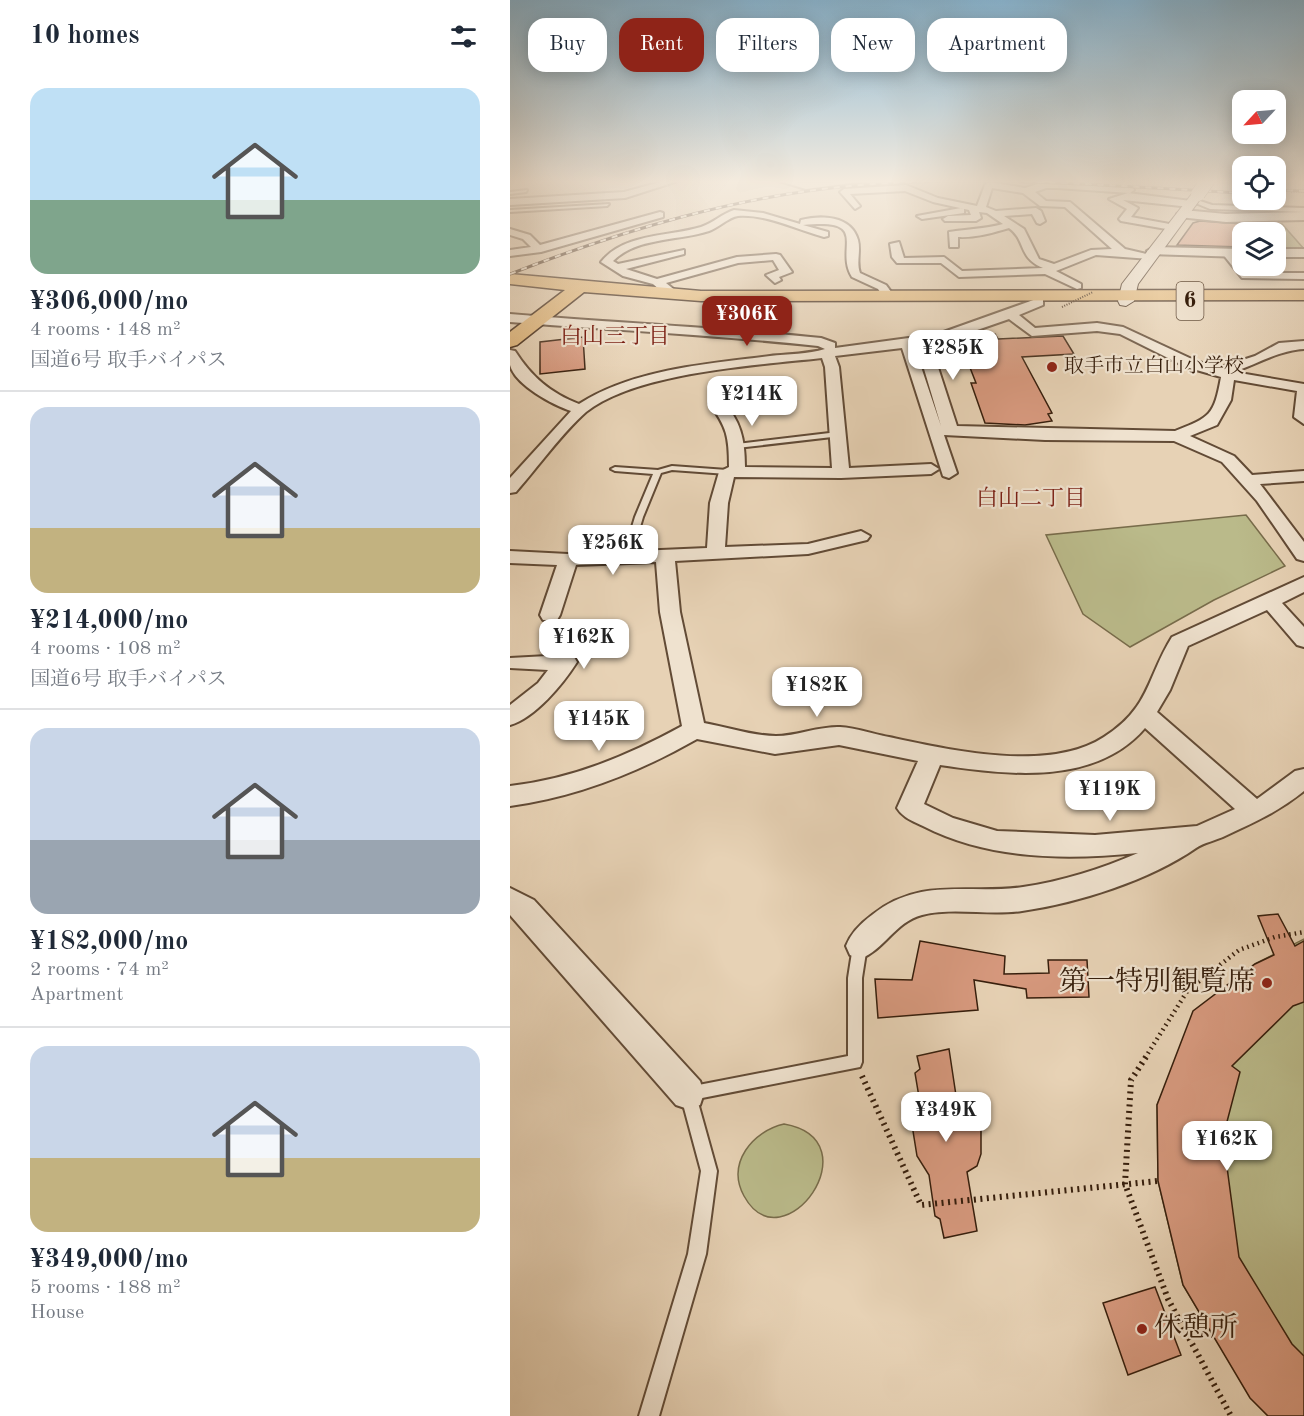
<!DOCTYPE html>
<html lang="en">
<head>
<meta charset="utf-8">
<style>
  :root { --surface:#fff; --page:#f6f6f7; --text:#1f2937; --muted:#747a83; --line:#e0e1e3; --accent:#8f2418 }
  body { margin:0; font-family:"Old Standard TT","Noto Serif JP",serif; background:var(--page); color:var(--text); height:100vh; display:flex; flex-direction:column; font-size:22px; white-space:nowrap }
  * { box-sizing:border-box; margin:0 }
  p { font-size:20px; color:var(--muted) }
  .icon { flex:none; width:33px; height:33px; fill:none; stroke:currentColor; stroke-width:2; stroke-linecap:round; stroke-linejoin:round }
  .map { position:relative; flex:1; overflow:hidden }
  .panel { display:flex; flex-direction:column; background:var(--surface); width:510px }
  .panel>* { flex:none }
  .hud { position:absolute; left:18px; top:18px; width:570px; height:54px; display:flex; gap:12px }
  .needle { width:39px; rotate:244deg }
  .fabs { position:absolute; left:722px; top:90px; display:grid; gap:12px }
  .fabs a { display:grid; place-items:center; width:54px; height:54px; border-radius:12px; background:var(--surface); box-shadow:0 3px 15px #0003; font-size:30px }
  .price { position:absolute; translate:-50% -51px; padding:0 14px; border-radius:12px; background:#fff; color:#222; font-size:20px; line-height:39px; filter:drop-shadow(0 2px 3px #0008) }
  .price::after { content:''; position:absolute; left:50%; top:36px; width:18px; height:14px; margin-left:-9px; background:inherit; clip-path:polygon(0 0,100% 0,50% 100%) }
  .price.on { background:var(--accent); color:#fff }
  ul { padding:0; list-style:none }
  li { display:grid; align-content:center; gap:12px; height:318px; padding:0 30px }
  li+li { border-top:2px solid var(--line) }
  li span { display:grid; place-items:center; height:186px; border-radius:18px; color:#555 }
  li>.icon { margin-inline-start:auto }
  span .icon { width:108px; height:108px; fill:#fffc; stroke-width:1 }
  li b { font-size:26px }
  h2 { display:flex; justify-content:space-between; align-items:center; height:72px; padding:0 30px; font-size:26px }
  .chip { padding:0 21px; border-radius:18px; background:var(--surface); box-shadow:0 3px 15px #0003; font-size:21px; line-height:54px }
  .chip.on { background:var(--accent); color:#fff }
  main { display:flex; flex:1; min-height:0 }
  .map>svg:first-child { display:block }
  .green { fill:#baba8a; stroke:#786c4b; stroke-width:1.5 }
  .building { fill:#d7997e; stroke:#361e0c; stroke-width:1.5 }
  .lines { fill:none; stroke-linecap:round; stroke-linejoin:round }
  .service-casing { stroke:#624b36; stroke-width:4 }
  .pedestrian-casing { stroke:#624b36; stroke-width:4 }
  .minor-casing { stroke:#624b36; stroke-width:4 }
  .tertiary-casing { stroke:#624b36; stroke-width:4 }
  .secondary-casing { stroke:#361e0c; stroke-width:2 }
  .trunk-casing { stroke:#361e0c; stroke-width:3 }
  .path-far2 { stroke:#361e0c; stroke-width:1.5; stroke-dasharray:1 1.5; stroke-linecap:butt }
  .path-far1 { stroke:#361e0c; stroke-width:4.5; stroke-dasharray:1.5 4; stroke-linecap:butt }
  .path { stroke:#361e0c; stroke-width:6; stroke-dasharray:2 4.5; stroke-linecap:butt }
  .service { fill:#efe2cf; fill-rule:evenodd }
  .pedestrian { fill:#efe2cf; fill-rule:evenodd }
  .minor { fill:#efe2cf; fill-rule:evenodd }
  .tertiary { fill:#efe2cf; fill-rule:evenodd }
  .secondary { fill:#efe2cf; fill-rule:evenodd }
  .trunk { fill:#e4b97a; fill-rule:evenodd }
  .rail-casing { stroke:#361e0c; stroke-width:3 }
  .rail { stroke:#efe2cf; stroke-width:2; stroke-dasharray:6; stroke-linecap:butt }
  .secondary-bridge-casing { stroke:#361e0c; stroke-width:15; stroke-linecap:butt }
  .path-bridge { stroke:#361e0c; stroke-width:2; stroke-dasharray:1 1.5; stroke-linecap:butt }
  .secondary-bridge { stroke:#efe2cf; stroke-width:14 }
  .poi-dot { fill:#8f2418; stroke:#efe2cf; stroke-width:2 }
  .labels { text-anchor:middle; dominant-baseline:central; stroke-width:4.5; stroke-linejoin:round; paint-order:stroke }
  .far-poi-label { font-size:20px; fill:#361e0c; stroke:#efe2cf; text-anchor:start }
  .shield { fill:#efe2cf; stroke:#6e5946; stroke-width:1.5 }
  .shield-label { font-size:22px; font-weight:bold; fill:#361e0c }
  .far-neighbourhood-label { font-size:22px; fill:#7a1f14; stroke:#efe2cf }
  .near-poi-label { font-size:28px; fill:#361e0c; stroke:#efe2cf; text-anchor:end }
</style>
</head>
<body>
<main>
<section class="panel">
<h2>10 homes<svg class="icon" aria-label="filters" viewBox="0 0 24 24"><path d="M4 7h16M4 17h16"/><circle cx="9" cy="7" r="2"/><circle cx="15" cy="17" r="2"/></svg></h2>
<ul>
<li><span style="background:linear-gradient(#bfe0f5 60%,#7fa58c 0)"><svg class="icon" aria-label="home" viewBox="0 0 24 24"><path d="M3 11l9-7 9 7M6 9v11h12V9"/></svg></span><div><b>¥306,000/mo</b><p>4 rooms · 148 m²</p><p>国道6号 取手バイパス</p></div></li>
<li><span style="background:linear-gradient(#c9d6e8 65%,#c2b280 0)"><svg class="icon" aria-label="home" viewBox="0 0 24 24"><path d="M3 11l9-7 9 7M6 9v11h12V9"/></svg></span><div><b>¥214,000/mo</b><p>4 rooms · 108 m²</p><p>国道6号 取手バイパス</p></div></li>
<li><span style="background:linear-gradient(#c9d6e8 60%,#9aa5b1 0)"><svg class="icon" aria-label="home" viewBox="0 0 24 24"><path d="M3 11l9-7 9 7M6 9v11h12V9"/></svg></span><div><b>¥182,000/mo</b><p>2 rooms · 74 m²</p><p>Apartment</p></div></li>
<li><span style="background:linear-gradient(#c9d6e8 60%,#c2b280 0)"><svg class="icon" aria-label="home" viewBox="0 0 24 24"><path d="M3 11l9-7 9 7M6 9v11h12V9"/></svg></span><div><b>¥349,000/mo</b><p>5 rooms · 188 m²</p><p>House</p></div></li>
</ul>
</section>
<div class="map">
<svg width="794" height="1416" viewBox="0 0 794 1416">
  <rect width="100%" height="100%" fill="#e7d2b5"/>
  <filter id="stains"><feTurbulence type="fractalNoise" baseFrequency=".00333" numOctaves="4"/><feColorMatrix values="0 0 0 0 .2 0 0 0 0 .09 0 0 0 0 .02 0 0 0 .5 -.17"/></filter>
  <radialGradient id="worn" r=".72"><stop offset=".6" stop-color="#630" stop-opacity="0"/><stop offset="1" stop-color="#630" stop-opacity=".3"/></radialGradient>
  <path class="green" d="M731,221L772,224L794,249H765V232H742Z
    M736,515L775,566L704,600L620,647L573,614L536,535Z
    M794,939V1416H758L741,1398L673,1285L648,1181L647,1105L692,1005L745,964Z
    M274,1124C365,1140 273,1267 234,1196C216,1163 243,1131 274,1124Z"/>
  <path class="building" d="M690,221L734,224L742,232H732V247L667,245L683,223Z
    M485,334L488,339L553,336L564,354L512,357L542,413L538,414L542,421L515,425L475,423L461,383H466L450,342H471L468,335Z
    M73,337L75,369L30,374V342Z
    M768,914L785,946L794,941V1002L783,1006L722,1066L730,1072L713,1137L729,1257L782,1344L794,1356V1416H758L740,1398L673,1285L648,1181L647,1105L683,1011L745,964L764,955L748,916Z
    M410,941L495,956L494,974L539,973L538,960H577L579,997L517,998L516,989L464,980L468,1010L368,1018L365,979L402,980Z
    M439,1049L447,1102L459,1107L471,1130V1154L467,1166L457,1172L467,1231L434,1238L430,1219L425,1216L419,1175L407,1156L403,1131L411,1109L405,1073L410,1069L407,1056Z
    M645,1287L671,1355L618,1375L593,1303Z"/>
  <g class="lines">
    <g class="service-casing">
      <path id="service" d="M17,190L16,192L0,194V192Z
        M99,204L97,206L0,212V210Z
        M328,432L332,434L331,436L227,448L223,446L227,444Z
        M162,466L217,470L221,472L217,474L162,470L151,473L133,517L121,557L120,559H114L113,557L125,517L143,474L105,471L101,469L105,467L148,470Z
        M350,940L355,942L357,946L352,978V1062L350,1067L187,1099L207,1171L196,1254L149,1416H129L178,1254L191,1171L170,1093L173,1088L338,1056V978L343,946L345,942Z"/>
    </g>
    <g class="pedestrian-casing">
      <path id="pedestrian" d="M690,201L702,205L794,208V212L700,209L688,204Z"/>
    </g>
    <g class="minor-casing">
      <path id="minor" d="M158,180H171L115,198L0,205V199L114,192Z
        M266,180L296,183L356,181L296,189Z
        M479,182L515,188L534,182H547L623,188L624,190L620,193L547,188H536L525,192L536,201L560,202L615,249L645,256L640,259L586,255L546,271L571,284V288L567,289L535,274L449,277L431,263H387L382,257L380,244L389,242L394,258L434,257L452,271L533,268C508,258 516,240 499,228C482,233 465,238 448,237V247H440L439,232C458,229 474,229 493,224L477,213L469,212L471,218L466,221H435L433,219L438,216L461,215L459,210L423,202L395,191L340,194L350,206L345,209L330,192L334,189L396,185L428,198L467,206L475,185ZM482,188L513,193L530,206L555,207L602,249L581,250L544,264L529,259L514,229L494,216L522,214L527,223L530,224L535,221L531,211L526,208L486,211L476,207Z
        M618,193L681,201L686,204L681,207L613,200L628,208L621,217L665,225L667,227L662,230L611,221L609,219L617,209L599,199Z
        M451,208L454,209V213L412,219L407,216Z
        M224,210L253,213L290,224L291,220C310,215 341,215 348,240C351,251 346,262 350,273L376,285L385,297L375,299L368,289L342,277C324,248 362,218 293,225L318,232V236L314,237C287,230 257,214 228,216C219,217 208,228 199,231C169,241 127,237 103,261L108,264L174,250V254L116,269L147,279L227,257L266,254L270,255L282,272L269,277L271,280L265,283L256,275L269,270L263,260L228,263L156,283L166,291L163,297L159,298L143,284L113,276L91,262C114,233 158,237 191,227C203,223 212,214 224,210Z
        M150,212L153,213V217L31,252L0,256V250L21,247L13,239L0,235V229L20,235L30,245Z
        M713,251H721L739,273H794V279L732,278L712,253Z
        M529,298L533,299V305L509,315L525,328L587,323L613,327L686,361L708,368L745,356L769,343L794,341V349C770,350 747,364 724,372L794,384V424L784,417L787,391L724,380L721,400L707,425L680,436L724,456L742,475L794,471V481L750,484L794,542V561L787,559L747,501L712,462L664,441L535,440L434,435L447,473L439,478L433,476L392,348L325,356L329,367L339,468L421,464L429,469L421,474L331,478L224,477L218,503L215,547L298,544L351,531L360,536L357,540L298,554L165,561L170,612L194,723C217,727 243,736 266,736C287,736 309,726 330,727C346,728 363,734 379,737C440,750 539,773 594,737C640,708 637,677 662,637L794,577V592L772,603L794,627V647L787,645L757,610L678,646L660,690L647,712L747,799L785,771L794,769V791C768,812 745,822 715,836C707,840 693,843 686,848C640,880 568,903 512,911C479,916 444,907 412,915C385,922 374,950 350,959L340,955L336,946C341,933 351,923 362,915C411,876 458,895 513,887C553,881 591,869 628,853C556,860 479,860 413,826C403,821 393,818 387,808L408,761L329,745L265,754L187,739C129,772 67,797 0,806V786C62,779 117,756 172,726L150,612L146,562L66,565L50,615L47,620H33L30,615L47,565L0,563V551L58,554L197,548L200,503L209,472L219,467C219,437 217,427 199,403L201,400H211C231,420 235,440 235,467L322,468L315,367L312,358C249,365 126,372 76,412C53,432 27,468 6,492L0,493V478L61,411C43,405 5,385 0,365C0,361 0,354 0,350L5,351C21,376 40,393 69,404C123,369 197,364 260,356C278,354 298,354 315,349L308,346C206,335 103,330 0,322V314C104,323 207,327 311,338L325,343V348L428,334ZM499,319L522,336L587,331L610,334L676,367L711,377C704,416 700,417 665,431L447,426L423,352L416,348L409,352L431,426L404,346L447,337ZM635,728L725,809L687,826L585,835L487,831L443,818L414,804L430,765C498,775 585,786 635,728Z
        M56,655L64,657L67,662C53,684 25,718 0,725V705L28,683L38,670L0,668V658Z
        M0,888L24,900L190,1081L194,1093L190,1105L178,1109L166,1105L0,915Z"/>
    </g>
    <g class="tertiary-casing">
      <path id="tertiary" d="M673,210L716,214L794,212V220L716,222L669,217L667,214Z
        M644,247L732,249V257L639,254L637,251Z
        M765,249H794V257H765Z"/>
    </g>
    <g class="secondary-casing">
      <path id="secondary" d="M688,190L694,194L628,284L624,301L616,306L610,305L608,301L612,284L684,191Z"/>
    </g>
    <g class="trunk-casing">
      <path id="trunk" d="M0,274L191,291L794,290V300L191,301L74,292L7,345L0,347V332L55,290L0,284Z"/>
    </g>
    <path class="path-far2" d="M781,192H794"/>
    <path class="path-far1" d="M635,1058L678,990L729,950L765,937L794,932"/>
    <path class="path" d="M636,1057L621,1080L615,1184L658,1299L721,1416
      M352,1076L411,1205L648,1181"/>
    <use href="#service" class="service"/>
    <use href="#pedestrian" class="pedestrian"/>
    <use href="#minor" class="minor"/>
    <use href="#tertiary" class="tertiary"/>
    <use href="#secondary" class="secondary"/>
    <use href="#trunk" class="trunk"/>
    <g class="rail-casing">
      <path id="rail" d="M765,190L794,191
        M0,274C113,230 230,195 351,185C478,175 605,186 732,193"/>
    </g>
    <use href="#rail" class="rail"/>
    <g class="secondary-bridge-casing">
      <path id="secondary-bridge" d="M688,194L698,180"/>
    </g>
    <path class="path-bridge" d="M552,307L583,292"/>
    <use href="#secondary-bridge" class="secondary-bridge"/>
  </g>
  <linearGradient id="sky" x2="0" y2="1"><stop stop-color="#87b5d2"/><stop offset="0.48" stop-color="#f4ebde"/><stop offset="1" stop-color="#f4ebde" stop-opacity="0"/></linearGradient>
  <rect width="794" height="378" fill="url(#sky)"/>
  <g class="poi-dot">
    <circle cx="542" cy="367" r="6"/>
    <circle cx="757" cy="983" r="6"/>
    <circle cx="632" cy="1329" r="6"/>
  </g>
  <g class="labels">
    <g class="far-poi-label">
      <text x="554" y="367">取手市立白山小学校</text>
    </g>
    <rect class="shield" x="666.5" y="282" width="27" height="38" rx="4.5"/>
    <g class="shield-label">
      <text x="680" y="301">6</text>
    </g>
    <g class="far-neighbourhood-label">
      <text x="105" y="337">白山三丁目</text>
      <text x="521" y="499">白山二丁目</text>
    </g>
    <g class="near-poi-label">
      <text x="745" y="983">第一特別観覧席</text>
      <text x="644" y="1329" text-anchor="start">休憩所</text>
    </g>
  </g>
  <rect width="100%" height="100%" filter="url(#stains)"/>
  <rect width="100%" height="100%" fill="url(#worn)"/>
</svg>
<div class="fabs">
<a><svg class="needle" viewBox="-14 -14 28 28"><path d="M0-13l5 13h-10z" fill="#e53935"/><path d="M0 13l5-13h-10z" fill="#747a83"/></svg></a>
<a><svg class="icon" aria-label="locate" viewBox="0 0 24 24"><circle cx="12" cy="12" r="6"/><path d="M12 2v4M12 18v4M2 12h4M18 12h4"/></svg></a>
<a><svg class="icon" aria-label="layers" viewBox="0 0 24 24"><path d="M12 4l9 5-9 5-9-5zM3 14l9 5 9-5"/></svg></a>
</div>
<b class="price on" style="left:237px;top:347px">¥306K</b>
<b class="price" style="left:443px;top:381px">¥285K</b>
<b class="price" style="left:242px;top:427px">¥214K</b>
<b class="price" style="left:103px;top:576px">¥256K</b>
<b class="price" style="left:74px;top:670px">¥162K</b>
<b class="price" style="left:307px;top:718px">¥182K</b>
<b class="price" style="left:89px;top:752px">¥145K</b>
<b class="price" style="left:600px;top:822px">¥119K</b>
<b class="price" style="left:436px;top:1143px">¥349K</b>
<b class="price" style="left:717px;top:1172px">¥162K</b>
<div class="hud">
<a class="chip">Buy</a>
<a class="chip on">Rent</a>
<a class="chip">Filters</a>
<a class="chip">New</a>
<a class="chip">Apartment</a>
</div>
</div>
</main>
</body>
</html>
